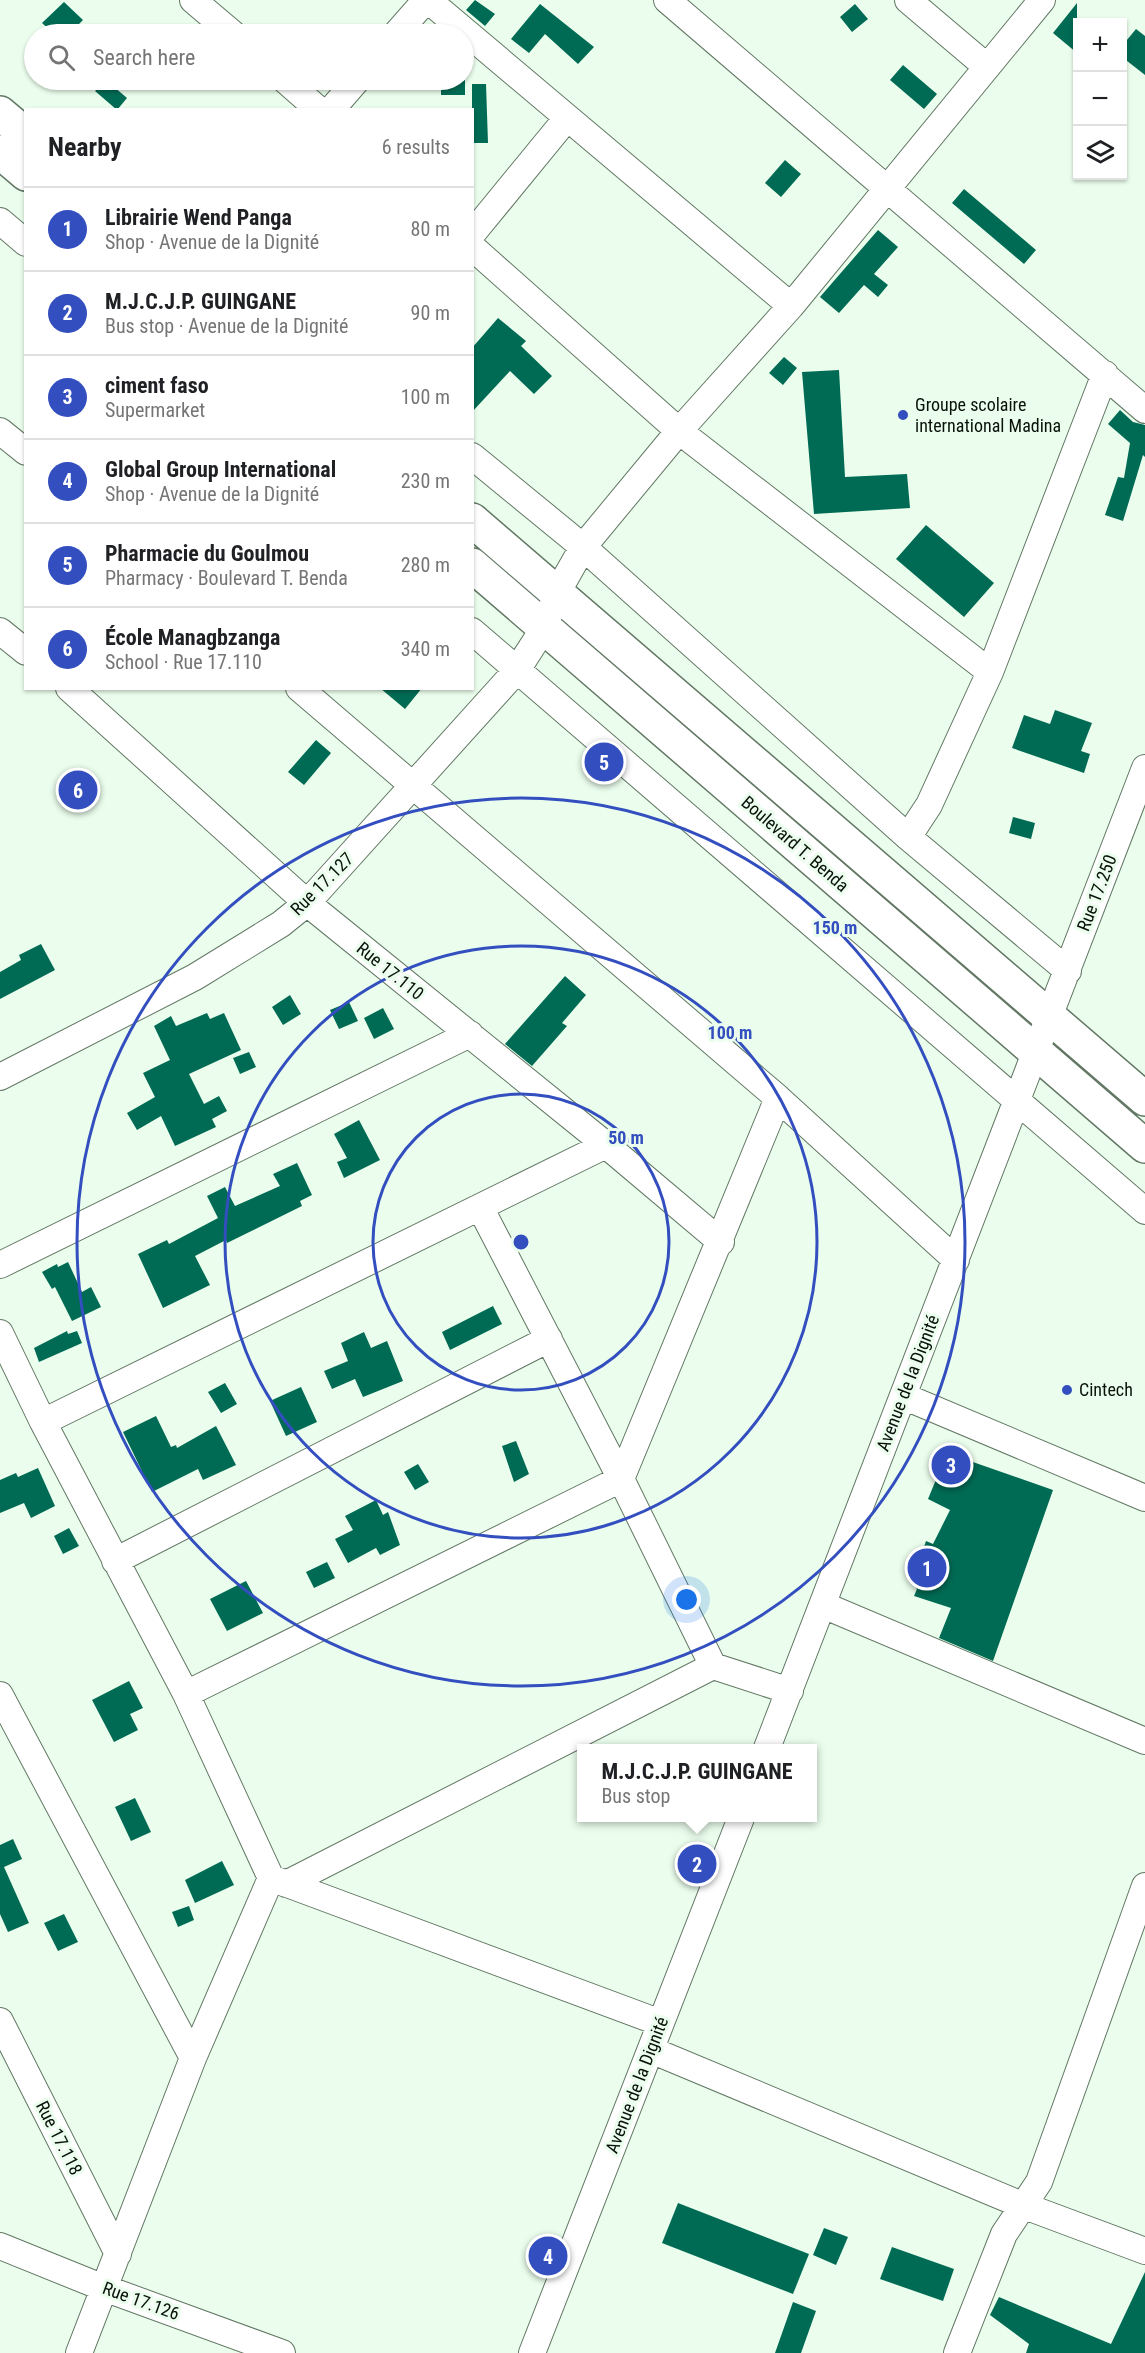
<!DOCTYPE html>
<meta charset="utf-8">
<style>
:root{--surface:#fff;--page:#f2f2f2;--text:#202124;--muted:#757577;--line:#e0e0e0;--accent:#334ebf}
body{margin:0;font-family:"Roboto Condensed",sans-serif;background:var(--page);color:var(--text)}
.controls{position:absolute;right:18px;top:18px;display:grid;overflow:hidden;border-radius:0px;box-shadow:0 2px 4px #0004}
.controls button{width:54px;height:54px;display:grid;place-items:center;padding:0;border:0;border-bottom:2px solid var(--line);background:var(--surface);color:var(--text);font:30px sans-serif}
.you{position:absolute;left:687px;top:1600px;width:21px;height:21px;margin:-15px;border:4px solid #fff;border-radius:50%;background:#1a73e8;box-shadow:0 0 0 9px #1a73e833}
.badge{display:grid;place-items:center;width:39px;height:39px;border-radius:50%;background:var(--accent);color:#fff;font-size:20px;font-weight:700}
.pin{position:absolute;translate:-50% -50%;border:3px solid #fff;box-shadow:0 2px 6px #0006}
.popup{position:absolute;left:577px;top:1744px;width:240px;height:78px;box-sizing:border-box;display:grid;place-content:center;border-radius:0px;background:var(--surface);filter:drop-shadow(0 2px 4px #0005);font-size:20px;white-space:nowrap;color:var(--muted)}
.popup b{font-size:22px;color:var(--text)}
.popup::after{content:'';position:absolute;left:50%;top:100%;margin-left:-12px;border:12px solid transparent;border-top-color:var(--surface)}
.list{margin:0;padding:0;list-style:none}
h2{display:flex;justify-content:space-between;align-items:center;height:78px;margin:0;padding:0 24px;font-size:26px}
h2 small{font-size:20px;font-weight:400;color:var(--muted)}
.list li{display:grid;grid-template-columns:39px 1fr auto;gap:18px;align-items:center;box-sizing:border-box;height:84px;padding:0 24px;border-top:2px solid var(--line)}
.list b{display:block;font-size:22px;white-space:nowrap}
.list p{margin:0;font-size:20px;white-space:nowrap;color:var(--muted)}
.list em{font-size:20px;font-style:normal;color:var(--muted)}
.icon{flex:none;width:33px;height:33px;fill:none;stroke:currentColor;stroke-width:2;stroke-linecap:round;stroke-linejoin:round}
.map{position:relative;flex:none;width:1145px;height:2353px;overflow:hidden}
.search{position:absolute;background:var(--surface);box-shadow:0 2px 4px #0004;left:24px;top:24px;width:450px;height:66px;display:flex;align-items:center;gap:15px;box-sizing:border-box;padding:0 21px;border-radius:33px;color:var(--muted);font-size:22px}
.panel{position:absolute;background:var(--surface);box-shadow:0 2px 4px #0004;left:24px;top:108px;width:450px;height:582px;border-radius:0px}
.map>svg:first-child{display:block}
</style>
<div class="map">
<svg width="1145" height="2353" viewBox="0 0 1145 2353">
<rect width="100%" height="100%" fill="#ebfeed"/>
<path fill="#006b54" d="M475 0 495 14 485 26 466 10Z
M64 2 83 20 69 34H54L42 23Z
M1077 3V53L1053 33Z
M540 4 594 47 578 64 545 34 529 53 511 39Z
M855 4 868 19 852 32 840 17Z
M1136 29 1145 36V75L1122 57V46Z
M903 65 937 94 924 109 890 80Z
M106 80 127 98 117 110 95 91Z
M441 80H465V95H441Z
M472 84H486L488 143H472Z
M785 160 801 174 781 197 765 183Z
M964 189 1036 250 1024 264 952 203Z
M878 230 898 247 874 274 888 285 878 297 864 285 839 313 820 297Z
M498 318 526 341 521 346 552 376 534 394 510 371 472 412V348Z
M784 357 797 368 783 385 769 373Z
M839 370 845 477 907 474 910 508 814 514 802 372Z
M1120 410 1133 422 1145 425V457L1143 455 1123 521 1105 515 1118 477 1124 478 1130 443 1108 424Z
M926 525 994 583 964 617 896 559Z
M380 688H422L405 709Z
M1055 710 1092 723 1081 751 1090 754 1084 773 1012 748 1024 715 1050 724Z
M316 740 331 753 304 785 288 772Z
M1013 817 1035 823 1031 839 1009 833Z
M41 944 55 970 0 999V972L21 960 19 955Z
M565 976 586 995 562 1023 567 1026 532 1066 505 1044Z
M290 995 301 1014 283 1025 272 1007Z
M349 1002 358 1021 339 1029 330 1010Z
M383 1008 394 1029 374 1039 364 1018Z
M207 1013 210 1019 224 1013 241 1050 189 1074 204 1104 219 1096 227 1111 212 1119 216 1127 175 1146 161 1116 137 1130 127 1113 155 1097 143 1073 170 1060 154 1026 171 1016 176 1026Z
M249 1052 256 1067 240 1074 233 1058Z
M359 1120 380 1160 344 1178 337 1162 347 1158 334 1134Z
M297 1163 312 1195 300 1201 302 1206 227 1243 226 1240 195 1256 210 1285 163 1308 138 1254 167 1240 169 1244 218 1218 207 1196 225 1187 235 1206 280 1186 273 1174Z
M68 1262 82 1292 91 1287 101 1307 72 1321 55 1287 52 1289 42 1272 57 1264 58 1267Z
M493 1306 502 1324 450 1350 442 1332Z
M67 1331 68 1334 77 1331 82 1343 39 1362 34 1348Z
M364 1332 371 1348 387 1341 403 1381 363 1397 355 1379 332 1389 324 1371 348 1361 341 1343Z
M225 1383 237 1404 221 1413 208 1392Z
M301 1387 317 1422 286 1436 270 1401Z
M156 1416 171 1447 176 1445 177 1448 216 1426 236 1465 203 1480 198 1469 152 1492 123 1432Z
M516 1441 529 1474 514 1482 502 1446Z
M947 1453 1053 1490 993 1661 939 1638 951 1608 914 1596 917 1589 912 1583 926 1541 933 1544 950 1510 928 1499Z
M418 1464 429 1482 415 1490 404 1472Z
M38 1468 55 1506 31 1518 24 1503 0 1513V1480L16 1473 18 1477Z
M376 1500 383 1515 388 1512 400 1545 380 1555 376 1548 348 1563 335 1539 353 1530 345 1516Z
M69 1528 79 1546 63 1554 54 1536Z
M327 1562 335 1578 314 1588 306 1572Z
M246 1581 263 1613 227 1631 210 1599Z
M129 1681 143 1708 130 1714 138 1730 114 1742 92 1700Z
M135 1798 151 1832 131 1841 115 1807Z
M13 1839 22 1859 4 1867 29 1923 8 1932 0 1914V1845Z
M222 1861 234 1885 195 1903 185 1880Z
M189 1906 194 1920 178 1927 172 1912Z
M64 1914 78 1942 58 1951 44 1923Z
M678 2203 809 2254 793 2294 662 2243Z
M824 2228 848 2237 836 2265 813 2255Z
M892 2247 954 2269 943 2301 880 2279Z
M1145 2272V2353H1026L1029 2344 990 2315 999 2297 1111 2344Z
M793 2302 816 2311 801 2353H775Z"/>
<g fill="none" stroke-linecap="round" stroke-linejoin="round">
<g stroke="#627764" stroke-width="28">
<path id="minor" d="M193 0 233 34
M428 0 791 306
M667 0 1145 410
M908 0 987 67
M396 34 426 0
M285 80 319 110
M331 110 357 80
M0 221 26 243
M472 234 567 118
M472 247 679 431 990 672
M0 431 26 452
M472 456 583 547 908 837 1068 971
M0 631 26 652
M472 631 1145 1211
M69 688 307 903 606 1145 721 1242
M299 688 778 1098 956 1260
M908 837 929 805 990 672 1105 374
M0 1077 195 977 281 924 307 903 517 670 544 628 558 591 583 547 679 431 791 306 1042 0
M480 1207 621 1479 713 1666
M0 1265 470 1034
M0 1333 43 1422 186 1694 271 1878 661 2023
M903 1396 1145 1498
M43 1422 606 1145
M115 1561 549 1339
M823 1605 1145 1741
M186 1694 621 1479 778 1098
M0 1695 193 2058
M767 1748 1145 768
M286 1884 713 1666 790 1691
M0 2021 118 2254
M651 2050 1022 2205 1145 2251
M0 2246 104 2288 282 2353
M79 2353 193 2058 271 1878
M532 2353 741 1818
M957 2353 1004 2234 1039 2182 1145 1886"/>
</g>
<g stroke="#627764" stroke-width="36">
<path id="highway" d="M0 113 26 135
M0 152 26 174
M472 520 1145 1099
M472 565 1145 1146"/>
</g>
<use href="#minor" stroke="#fff" stroke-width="26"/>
<use href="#highway" stroke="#fff" stroke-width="33"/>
</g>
<g fill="none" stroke="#334ebf" stroke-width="3">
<circle cx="521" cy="1242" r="148"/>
<circle cx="521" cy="1242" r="296"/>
<circle cx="521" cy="1242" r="444"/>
</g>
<g fill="#334ebf" stroke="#ebfeed" stroke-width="2">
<circle cx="903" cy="415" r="6"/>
<circle cx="1067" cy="1390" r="6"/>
</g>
<g text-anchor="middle" stroke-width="6" stroke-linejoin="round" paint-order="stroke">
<g font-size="18" fill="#09110a" stroke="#ebfeed" text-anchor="start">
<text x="915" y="411">Groupe scolaire<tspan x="915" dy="21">international Madina</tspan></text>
<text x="1079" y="1396">Cintech</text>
</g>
<g font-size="18" fill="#09110a" stroke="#ebfeed">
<text transform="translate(795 844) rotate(41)" y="6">Boulevard T. Benda</text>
<text transform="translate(322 884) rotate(-45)" y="6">Rue 17.127</text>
<text transform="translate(1097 893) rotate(-69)" y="6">Rue 17.250</text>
<text transform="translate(390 971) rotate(39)" y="6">Rue 17.110</text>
<text transform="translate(908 1383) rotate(-69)" y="6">Avenue de la Dignité</text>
<text transform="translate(637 2085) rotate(-69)" y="6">Avenue de la Dignité</text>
<text transform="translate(59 2138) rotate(63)" y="6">Rue 17.118</text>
<text transform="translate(141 2301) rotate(20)" y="6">Rue 17.126</text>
</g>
</g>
<circle cx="521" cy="1242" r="9" fill="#334ebf" stroke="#ebfeed" stroke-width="3"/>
<g font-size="18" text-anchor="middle" font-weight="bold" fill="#334ebf" stroke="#ebfeed" stroke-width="6" stroke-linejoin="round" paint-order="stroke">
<text x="835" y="934">150 m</text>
<text x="730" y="1039">100 m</text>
<text x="626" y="1144">50 m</text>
</g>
</svg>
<div class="controls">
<button>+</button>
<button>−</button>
<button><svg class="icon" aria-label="layers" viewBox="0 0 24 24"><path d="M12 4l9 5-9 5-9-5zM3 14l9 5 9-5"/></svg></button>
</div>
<div class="you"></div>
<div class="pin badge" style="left:927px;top:1568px">1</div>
<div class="pin badge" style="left:697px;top:1864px">2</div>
<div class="popup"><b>M.J.C.J.P. GUINGANE</b>Bus stop</div>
<div class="pin badge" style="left:951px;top:1465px">3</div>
<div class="pin badge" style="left:548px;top:2256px">4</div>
<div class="pin badge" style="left:604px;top:762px">5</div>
<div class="pin badge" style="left:78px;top:790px">6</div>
<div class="search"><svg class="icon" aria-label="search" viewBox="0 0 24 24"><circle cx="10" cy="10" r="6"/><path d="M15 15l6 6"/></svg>Search here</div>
<section class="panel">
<h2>Nearby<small>6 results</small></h2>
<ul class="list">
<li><span class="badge">1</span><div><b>Librairie Wend Panga</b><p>Shop · Avenue de la Dignité</p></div><em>80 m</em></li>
<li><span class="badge">2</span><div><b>M.J.C.J.P. GUINGANE</b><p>Bus stop · Avenue de la Dignité</p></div><em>90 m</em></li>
<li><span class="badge">3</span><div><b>ciment faso</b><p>Supermarket</p></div><em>100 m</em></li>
<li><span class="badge">4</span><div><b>Global Group International</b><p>Shop · Avenue de la Dignité</p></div><em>230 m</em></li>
<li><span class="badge">5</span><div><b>Pharmacie du Goulmou</b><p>Pharmacy · Boulevard T. Benda</p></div><em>280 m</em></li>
<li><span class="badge">6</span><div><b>École Managbzanga</b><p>School · Rue 17.110</p></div><em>340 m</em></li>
</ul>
</section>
</div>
